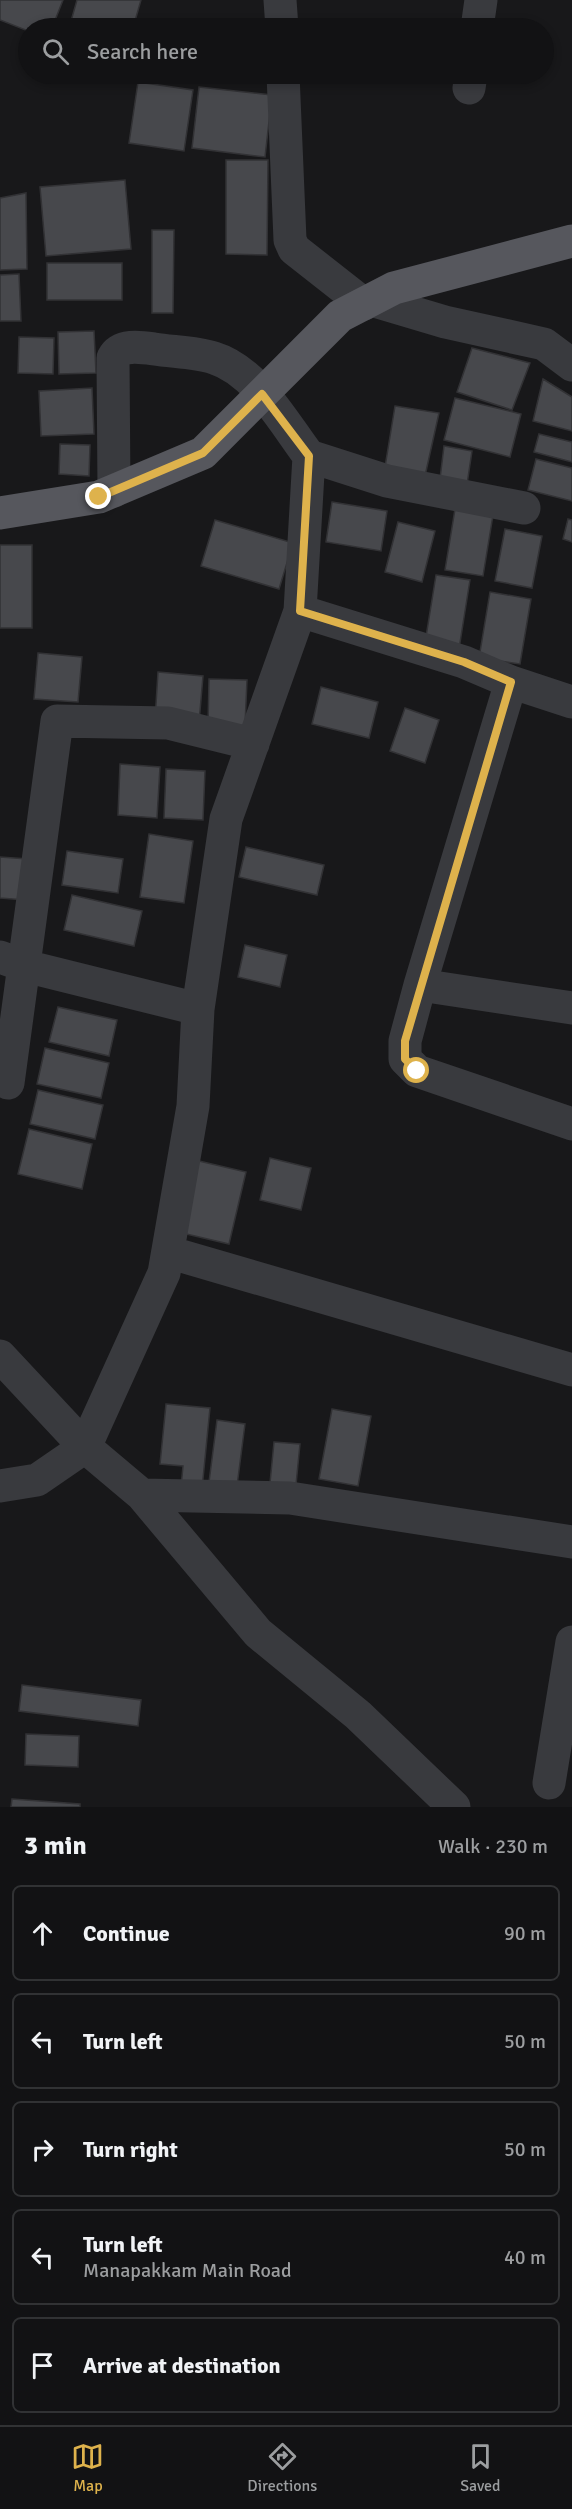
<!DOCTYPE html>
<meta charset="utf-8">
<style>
:root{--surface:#121214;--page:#1b1b1d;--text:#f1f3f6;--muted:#9c9ea0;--line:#313234;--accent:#deb24c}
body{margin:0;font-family:Signika,sans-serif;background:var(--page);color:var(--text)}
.stop{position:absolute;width:18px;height:18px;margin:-14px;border:4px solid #deb24c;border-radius:50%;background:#fff}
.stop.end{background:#deb24c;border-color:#fff;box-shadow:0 2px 6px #0008}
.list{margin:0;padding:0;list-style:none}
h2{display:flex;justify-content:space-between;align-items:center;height:78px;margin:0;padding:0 24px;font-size:26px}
h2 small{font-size:20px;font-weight:400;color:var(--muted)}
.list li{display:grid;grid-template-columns:39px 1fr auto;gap:18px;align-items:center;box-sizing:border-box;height:96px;margin:0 12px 12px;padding:0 12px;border:2px solid var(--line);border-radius:9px}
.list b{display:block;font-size:22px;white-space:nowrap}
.list p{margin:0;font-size:20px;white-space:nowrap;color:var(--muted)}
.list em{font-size:20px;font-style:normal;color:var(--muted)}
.icon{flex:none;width:33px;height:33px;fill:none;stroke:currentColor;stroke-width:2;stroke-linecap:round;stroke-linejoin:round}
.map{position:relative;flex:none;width:572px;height:1807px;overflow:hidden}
.search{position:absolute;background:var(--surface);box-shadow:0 3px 9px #0003;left:18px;right:18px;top:18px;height:66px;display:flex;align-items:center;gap:15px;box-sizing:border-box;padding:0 21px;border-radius:33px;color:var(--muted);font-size:22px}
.sheet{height:618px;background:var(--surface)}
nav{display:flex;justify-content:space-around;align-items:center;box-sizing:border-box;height:84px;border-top:2px solid var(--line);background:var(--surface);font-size:16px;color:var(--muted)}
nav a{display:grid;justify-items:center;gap:3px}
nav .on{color:var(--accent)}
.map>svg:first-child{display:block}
</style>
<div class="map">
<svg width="572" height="1807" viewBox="0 0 572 1807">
<rect width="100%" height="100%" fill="#18181a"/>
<path fill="#47484c" stroke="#323235" stroke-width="1.5" d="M0 0H63L52 28H28V31L0 20Z
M77 0H141L133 28H69Z
M138 82 193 90 184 151 129 143Z
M199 87 272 95 265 157 192 148Z
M226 160H268L267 255 226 254Z
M125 180 131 249 46 256 40 187Z
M26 193 27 269 0 270V198Z
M152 230H174L173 313H152Z
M47 263H122V300H47Z
M19 274 21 321H0V275Z
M94 331 96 373 59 374 58 332Z
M19 337 54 338 53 374 18 373Z
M472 348 530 363 512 410 457 392Z
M543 379 572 397V431L533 421Z
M92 388 94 434 41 436 39 391Z
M455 398 521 414 510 457 444 440Z
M395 406 439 413 425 476 385 467Z
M539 434 572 442V462L534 452Z
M60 444 90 445 89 476 59 474Z
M444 446 472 451 466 491 439 487Z
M536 459 572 468V501L528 490Z
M332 502 387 511 381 551 326 542Z
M456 503 494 509 483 576 445 570Z
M568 519 572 520V542L563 539Z
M215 520 293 543 279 589 201 566Z
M398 522 435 531 422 582 385 572Z
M505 529 542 536 532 588 495 581Z
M0 545H32V628H0Z
M436 575 470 580 459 649 425 643Z
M490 592 531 599 520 664 479 658Z
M38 653 82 657 78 702 34 699Z
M158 672 203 676 199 723 155 720Z
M209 679 247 680 245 726 208 725Z
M321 687 378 702 369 738 312 724Z
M405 708 439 720 425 763 390 751Z
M120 764 160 767 157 818 118 815Z
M166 769 205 771 203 820 164 818Z
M149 834 193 841 184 903 140 897Z
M246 847 324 865 317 895 239 877Z
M67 851 123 859 118 893 62 885Z
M0 857 28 859 25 900 0 898Z
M72 895 142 911 134 946 64 930Z
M245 945 287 955 280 987 238 977Z
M58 1007 117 1020 109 1056 49 1042Z
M45 1048 109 1063 101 1098 37 1084Z
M38 1090 103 1105 95 1139 30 1124Z
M29 1129 92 1144 82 1189 18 1174Z
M270 1158 311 1168 301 1210 260 1200Z
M199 1161 246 1172 229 1244 182 1233Z
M166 1404 210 1408 202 1489 181 1487 183 1466 160 1464Z
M332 1409 371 1416 358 1486 319 1479Z
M217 1420 245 1424 237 1486 209 1482Z
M274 1442 300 1444 295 1495 269 1493Z
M22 1685 141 1700 138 1726 19 1711Z
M26 1734 79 1736 78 1767 25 1765Z
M12 1799 80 1804V1807H11Z"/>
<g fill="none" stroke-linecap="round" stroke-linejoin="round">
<path stroke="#393a3e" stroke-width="33" d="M280 0 282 28
M477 28 481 0
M283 74 290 240 294 249 364 304
M469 88 471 74
M371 300 445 322 544 344 572 365
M309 456 387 481 524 508
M300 611 464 662 511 682 572 702
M511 682 420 985 405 1041V1059L417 1071 572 1124
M0 957 25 966 198 1009
M420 985 572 1008
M8 1083 57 721 168 723 253 744
M168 1252 572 1370
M0 1356 85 1447 142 1495 258 1633 358 1715 454 1807
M0 1486 37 1480 85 1447 164 1273 193 1106 198 1009 226 819 300 611 309 456C284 423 256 371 214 358 196 352 173 352 154 349 140 347 120 344 113 358L114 491
M142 1495 290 1498 572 1542
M549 1783 572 1642"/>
<path stroke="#56575d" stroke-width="33" d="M0 513 99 497 203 453 340 316 394 288 572 241"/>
</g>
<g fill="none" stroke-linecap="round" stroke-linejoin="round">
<path stroke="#deb24c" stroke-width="8" d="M99 497 203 453 262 394 309 456 300 611 464 662 511 682 405 1041V1059L417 1071"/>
</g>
</svg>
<div class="stop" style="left:417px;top:1071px"></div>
<div class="stop end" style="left:99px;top:497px"></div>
<div class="search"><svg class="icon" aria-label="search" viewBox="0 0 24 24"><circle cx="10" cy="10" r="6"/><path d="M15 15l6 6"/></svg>Search here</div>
</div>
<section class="sheet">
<h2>3 min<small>Walk · 230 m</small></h2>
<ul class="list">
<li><svg class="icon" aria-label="ahead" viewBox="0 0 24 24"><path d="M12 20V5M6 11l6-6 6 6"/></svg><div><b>Continue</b></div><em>90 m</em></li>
<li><svg class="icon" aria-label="left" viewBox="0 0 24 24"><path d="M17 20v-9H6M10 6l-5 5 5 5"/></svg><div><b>Turn left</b></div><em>50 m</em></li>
<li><svg class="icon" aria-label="right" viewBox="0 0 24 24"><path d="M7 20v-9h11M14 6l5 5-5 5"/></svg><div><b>Turn right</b></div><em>50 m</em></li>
<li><svg class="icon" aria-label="left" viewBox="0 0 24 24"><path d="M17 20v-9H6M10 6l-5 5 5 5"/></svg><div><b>Turn left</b><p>Manapakkam Main Road</p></div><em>40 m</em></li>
<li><svg class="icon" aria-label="arrive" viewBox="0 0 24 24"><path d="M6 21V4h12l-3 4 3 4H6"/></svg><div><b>Arrive at destination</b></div></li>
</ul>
</section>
<nav>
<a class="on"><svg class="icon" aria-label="map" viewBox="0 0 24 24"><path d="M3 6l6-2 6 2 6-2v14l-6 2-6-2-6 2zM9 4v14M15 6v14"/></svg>Map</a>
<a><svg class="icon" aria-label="directions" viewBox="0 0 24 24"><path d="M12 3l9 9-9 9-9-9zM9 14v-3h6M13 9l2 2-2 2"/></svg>Directions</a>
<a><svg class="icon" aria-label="saved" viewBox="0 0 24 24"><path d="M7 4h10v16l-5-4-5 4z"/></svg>Saved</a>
</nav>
